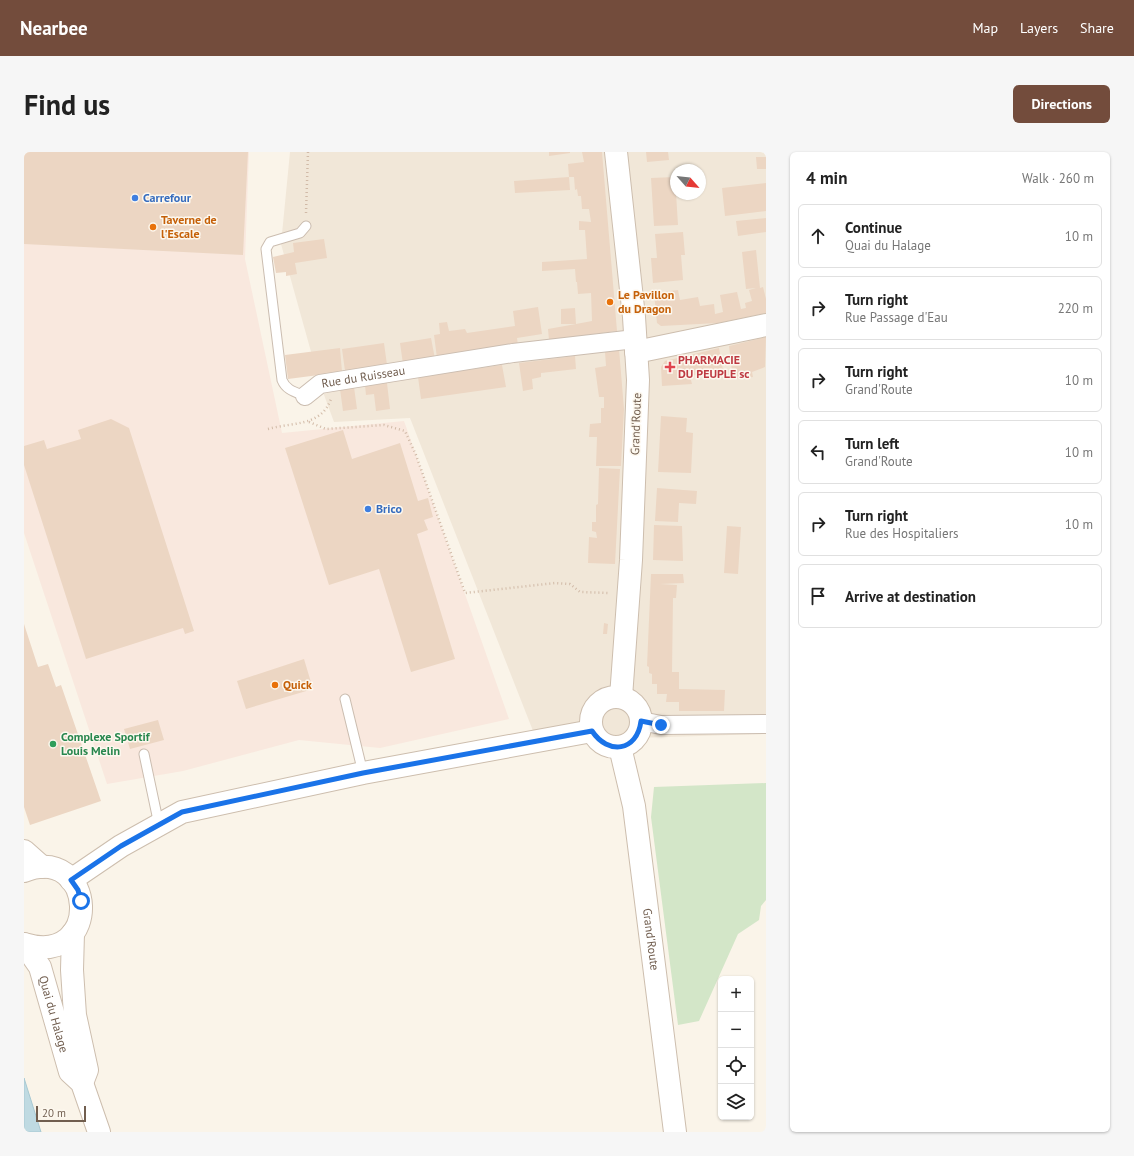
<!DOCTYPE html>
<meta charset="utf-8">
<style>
:root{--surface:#fff;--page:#f6f6f6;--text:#222;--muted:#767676;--line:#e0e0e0;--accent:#734c3c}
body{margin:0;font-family:"PT Sans",sans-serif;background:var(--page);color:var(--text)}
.controls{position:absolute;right:12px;bottom:12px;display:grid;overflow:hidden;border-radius:6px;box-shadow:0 1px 3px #0004}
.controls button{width:36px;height:36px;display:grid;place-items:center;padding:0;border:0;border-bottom:1px solid var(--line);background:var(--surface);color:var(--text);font:20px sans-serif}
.compass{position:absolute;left:646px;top:12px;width:36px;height:36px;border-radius:50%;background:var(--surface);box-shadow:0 1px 3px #0004;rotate:117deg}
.scale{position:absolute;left:12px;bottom:10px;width:50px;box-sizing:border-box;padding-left:4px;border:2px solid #715e4f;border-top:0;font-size:11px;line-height:14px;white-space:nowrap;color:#715e4f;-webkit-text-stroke:3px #fdf8ef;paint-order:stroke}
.stop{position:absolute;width:12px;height:12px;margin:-9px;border:3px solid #1a73e8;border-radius:50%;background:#fff}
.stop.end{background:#1a73e8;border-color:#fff;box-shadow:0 1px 4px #0008}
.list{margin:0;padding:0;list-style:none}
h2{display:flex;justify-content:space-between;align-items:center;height:52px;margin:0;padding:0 16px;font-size:17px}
h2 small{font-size:13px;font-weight:400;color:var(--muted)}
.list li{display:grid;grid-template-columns:26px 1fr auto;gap:12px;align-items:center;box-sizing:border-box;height:64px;margin:0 8px 8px;padding:0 8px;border:1px solid var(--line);border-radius:6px}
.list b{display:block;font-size:15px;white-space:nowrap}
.list p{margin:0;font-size:13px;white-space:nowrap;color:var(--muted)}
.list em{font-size:13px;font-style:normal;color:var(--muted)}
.icon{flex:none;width:22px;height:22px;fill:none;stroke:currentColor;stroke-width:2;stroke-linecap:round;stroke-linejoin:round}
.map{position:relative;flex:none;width:742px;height:980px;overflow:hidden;border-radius:6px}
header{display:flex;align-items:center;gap:24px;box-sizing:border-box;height:56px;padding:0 20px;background:var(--accent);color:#fff}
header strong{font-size:19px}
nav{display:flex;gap:22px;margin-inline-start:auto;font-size:14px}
.intro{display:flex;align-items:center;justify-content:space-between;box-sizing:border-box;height:96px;padding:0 24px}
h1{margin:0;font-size:28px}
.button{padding:10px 18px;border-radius:6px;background:var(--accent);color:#fff;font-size:14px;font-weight:700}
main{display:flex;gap:24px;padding:0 24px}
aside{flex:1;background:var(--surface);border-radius:6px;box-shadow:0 1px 3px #0004}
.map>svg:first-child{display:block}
</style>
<header>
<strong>Nearbee</strong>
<nav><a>Map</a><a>Layers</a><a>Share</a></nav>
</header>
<div class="intro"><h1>Find us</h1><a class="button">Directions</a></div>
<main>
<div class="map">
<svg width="742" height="980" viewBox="0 0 742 980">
<rect width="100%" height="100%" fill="#faf4e9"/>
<path fill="#f1e7d8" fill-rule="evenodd" d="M266 0H742V582L513 589 386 266 310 270 296 232 257 92ZM652 18H676V42H652Z"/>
<path fill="#f9e8de" d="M0 0H225L221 107 258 281 380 269 485 567 356 596 275 588 159 619 83 632 0 381Z"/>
<path fill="#d3e6c8" d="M742 631V748L737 754 735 768 714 782 675 869 654 873 627 665 630 635Z"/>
<path fill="#bfdae2" stroke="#a7c8d2" d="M0 926 17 980H0Z"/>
<path fill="#ecd6c3" d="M0 0H224L219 103 0 92Z
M525 0H546V1L525 4Z
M558 0H578L593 179 525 188 524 177 552 172H537V157L551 156 552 172 568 169 567 141 554 142 553 130H559H552L551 117 518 119V110L563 107 561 78H555V69L567 70 565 57H558L557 44H554L553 37 551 38 550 25H545L546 38 491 41 490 29 545 25 544 12 560 10Z
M622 0H644L645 8 623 10Z
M732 5H742V17H733Z
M651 25 654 73 630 74 627 26Z
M742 31V59L701 64 698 36Z
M742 66V80L714 84 712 69Z
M659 80 661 103H657L659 128 629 131 627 106H633L631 82Z
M300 87 303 106 271 111 273 122 262 124V120L252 121 249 105 270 100 269 91Z
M732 98 736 136 739 135 742 147V161L694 171 637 174 633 171 630 141 654 138 656 148 674 145 676 154 690 152 691 162 699 160 696 143 713 140 717 157 722 156 721 151 728 149 725 138 732 136 722 137 718 100Z
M514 155 518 182 493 186 494 194 413 206 410 183 416 182 415 171 423 170 425 179 441 177 443 181 491 174 489 159Z
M742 185 741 215 728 220 729 225 709 227 705 194Z
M407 186 411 207 379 212 376 191Z
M360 191 363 213 321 219 318 197Z
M316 196 318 220 264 227 261 203Z
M695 196 699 218 666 224 668 232 638 234 637 215 641 209Z
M595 197 600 257 597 314H572L573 285H565L566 272 577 271V256H580V245H575L571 216 582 214 581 200Z
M551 204 552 217 517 221V225L508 227 509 237 499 239 495 211Z
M478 213 482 235 397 247 394 225Z
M363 231 366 257 352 259 350 242 342 243 341 233Z
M330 235 333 257 319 259 316 237Z
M637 264 663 266 662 280 669 281 667 321 634 320Z
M87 267 105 276 170 479 161 482 159 476 62 507 0 313V294L20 288 23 297 57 287 54 278Z
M319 278 328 307 376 291 394 349 404 346 409 365 400 368 404 378 393 382 431 507 387 520 355 417 305 433 261 296Z
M575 316 596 317 591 412 564 411 565 385 573 386 572 380 568 379V370H572V353L574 352Z
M633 336 673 339 672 352 655 351 654 370 631 369Z
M630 373 658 374 659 409 629 408Z
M703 374 717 375 714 422 700 421Z
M627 422H659L660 431 636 432 653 433 652 446H649L648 520H655V537L701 538 700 559H655V550H642L643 542H633V532H628V522L625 521V515L623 514Z
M580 471 584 472 583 482H579Z
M0 472 14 515 24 512 32 535 37 533 77 649 6 673 0 655Z
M280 507 289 537 222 557 213 529Z
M134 568 140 588 106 597 100 577Z"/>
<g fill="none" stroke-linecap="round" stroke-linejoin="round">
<g stroke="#cbbdb0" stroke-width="11">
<path id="lane" d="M281 244C271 240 262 238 258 228L242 97 246 90 276 81 282 74
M321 547 339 621
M120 602 135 673"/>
</g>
<g stroke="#cbbdb0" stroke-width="20">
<g id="street">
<path id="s1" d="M281 244 296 232 489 201 611 187"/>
<path d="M617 569 637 573 742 572"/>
</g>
</g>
<g stroke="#cdbeae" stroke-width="24">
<g id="secondary">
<path d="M592 0 610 165 614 228 607 408 597 545"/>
<path d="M612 200 742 173"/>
<circle cx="592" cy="570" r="25"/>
<path id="s2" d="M596 595 610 654 651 980"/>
<path d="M0 699 18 715"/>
<path d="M0 719C72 691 80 816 0 792"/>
<path d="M47 728 97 694 158 660 339 621 568 579"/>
<path d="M49 781 48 818 51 863 63 918 58 931"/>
<path id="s3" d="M0 792 16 815 46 920 58 931 75 980"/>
</g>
</g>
<path stroke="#d1baa7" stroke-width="2.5" stroke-dasharray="1 3" stroke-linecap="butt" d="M282 61 284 0
M285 270 302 277 360 273 381 279 392 303 441 441 531 431 546 432 556 440 586 441
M244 277C268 270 297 275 307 247"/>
<use href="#lane" stroke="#fff" stroke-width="9"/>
<use href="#street" stroke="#fff" stroke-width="18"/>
<use href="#secondary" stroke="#fff" stroke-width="22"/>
</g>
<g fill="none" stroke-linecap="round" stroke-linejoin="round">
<path stroke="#1a73e8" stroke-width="5" d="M57 749 54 738 47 728 97 694 158 660 339 621 568 579C584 603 613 600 617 569L637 573"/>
</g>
<g fill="#3f7fe0" stroke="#fdf8ef" stroke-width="1.5">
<circle cx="111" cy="46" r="4"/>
<circle cx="344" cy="357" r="4"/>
</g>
<g fill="#e8710a" stroke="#fdf8ef" stroke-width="1.5">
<circle cx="129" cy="75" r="4"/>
<circle cx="586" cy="150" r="4"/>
<circle cx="251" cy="533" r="4"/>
</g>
<path fill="#e0444e" stroke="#fdf8ef" stroke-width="1.5" d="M644 209h4v4h4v4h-4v4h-4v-4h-4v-4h4z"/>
<circle fill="#2e9e5b" stroke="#fdf8ef" stroke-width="1.5" cx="29" cy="592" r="4"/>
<g text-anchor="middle" stroke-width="3" stroke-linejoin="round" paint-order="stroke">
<g font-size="12" font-weight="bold" fill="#366cbe" stroke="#fdf8ef" text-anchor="start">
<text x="119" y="50">Carrefour</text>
<text x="352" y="361">Brico</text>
</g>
<g font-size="12" font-weight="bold" fill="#c56008" stroke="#fdf8ef" text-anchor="start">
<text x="137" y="72">Taverne de<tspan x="137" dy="14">l'Escale</tspan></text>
<text x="594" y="147">Le Pavillon<tspan x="594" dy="14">du Dragon</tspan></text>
<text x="259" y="537">Quick</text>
</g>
<g font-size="12" font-weight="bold" fill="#be3a42" stroke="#fdf8ef" text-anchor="start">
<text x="654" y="212">PHARMACIE<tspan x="654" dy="14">DU PEUPLE sc</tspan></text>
</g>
<g font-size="12" fill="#715e4f" stroke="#fdf8ef">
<text dy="4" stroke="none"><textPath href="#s1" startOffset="63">Rue du Ruisseau</textPath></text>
<text transform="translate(612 272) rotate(-88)" y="4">Grand'Route</text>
<text dy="4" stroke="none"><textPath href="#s2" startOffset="195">Grand'Route</textPath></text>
<text dy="4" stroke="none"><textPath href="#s3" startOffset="77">Quai du Halage</textPath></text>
</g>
<g font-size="12" font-weight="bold" fill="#27864d" stroke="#fdf8ef" text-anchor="start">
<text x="37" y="589">Complexe Sportif<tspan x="37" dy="14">Louis Melin</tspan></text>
</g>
</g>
</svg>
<div class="controls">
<button>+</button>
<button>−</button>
<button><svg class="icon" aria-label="locate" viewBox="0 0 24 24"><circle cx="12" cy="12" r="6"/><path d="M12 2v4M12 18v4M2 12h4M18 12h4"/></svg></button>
<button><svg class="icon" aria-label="layers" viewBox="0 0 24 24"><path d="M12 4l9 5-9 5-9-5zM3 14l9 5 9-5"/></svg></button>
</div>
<svg class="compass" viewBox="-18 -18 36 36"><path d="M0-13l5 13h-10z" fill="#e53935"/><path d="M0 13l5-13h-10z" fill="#767676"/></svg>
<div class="scale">20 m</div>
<div class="stop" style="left:57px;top:749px"></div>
<div class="stop end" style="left:637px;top:573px"></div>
</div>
<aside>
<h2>4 min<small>Walk · 260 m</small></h2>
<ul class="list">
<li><svg class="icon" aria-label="ahead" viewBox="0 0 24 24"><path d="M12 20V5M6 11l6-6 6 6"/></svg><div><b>Continue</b><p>Quai du Halage</p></div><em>10 m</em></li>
<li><svg class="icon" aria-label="right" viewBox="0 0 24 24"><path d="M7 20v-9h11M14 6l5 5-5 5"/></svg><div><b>Turn right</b><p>Rue Passage d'Eau</p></div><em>220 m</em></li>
<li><svg class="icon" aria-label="right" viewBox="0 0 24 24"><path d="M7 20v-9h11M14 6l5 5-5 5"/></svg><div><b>Turn right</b><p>Grand'Route</p></div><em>10 m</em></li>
<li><svg class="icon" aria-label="left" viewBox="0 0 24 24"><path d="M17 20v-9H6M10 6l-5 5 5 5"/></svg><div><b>Turn left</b><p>Grand'Route</p></div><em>10 m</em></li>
<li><svg class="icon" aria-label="right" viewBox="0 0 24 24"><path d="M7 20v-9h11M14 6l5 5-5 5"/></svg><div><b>Turn right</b><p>Rue des Hospitaliers</p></div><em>10 m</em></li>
<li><svg class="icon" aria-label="arrive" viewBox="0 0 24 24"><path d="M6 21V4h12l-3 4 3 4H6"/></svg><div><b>Arrive at destination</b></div></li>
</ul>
</aside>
</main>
